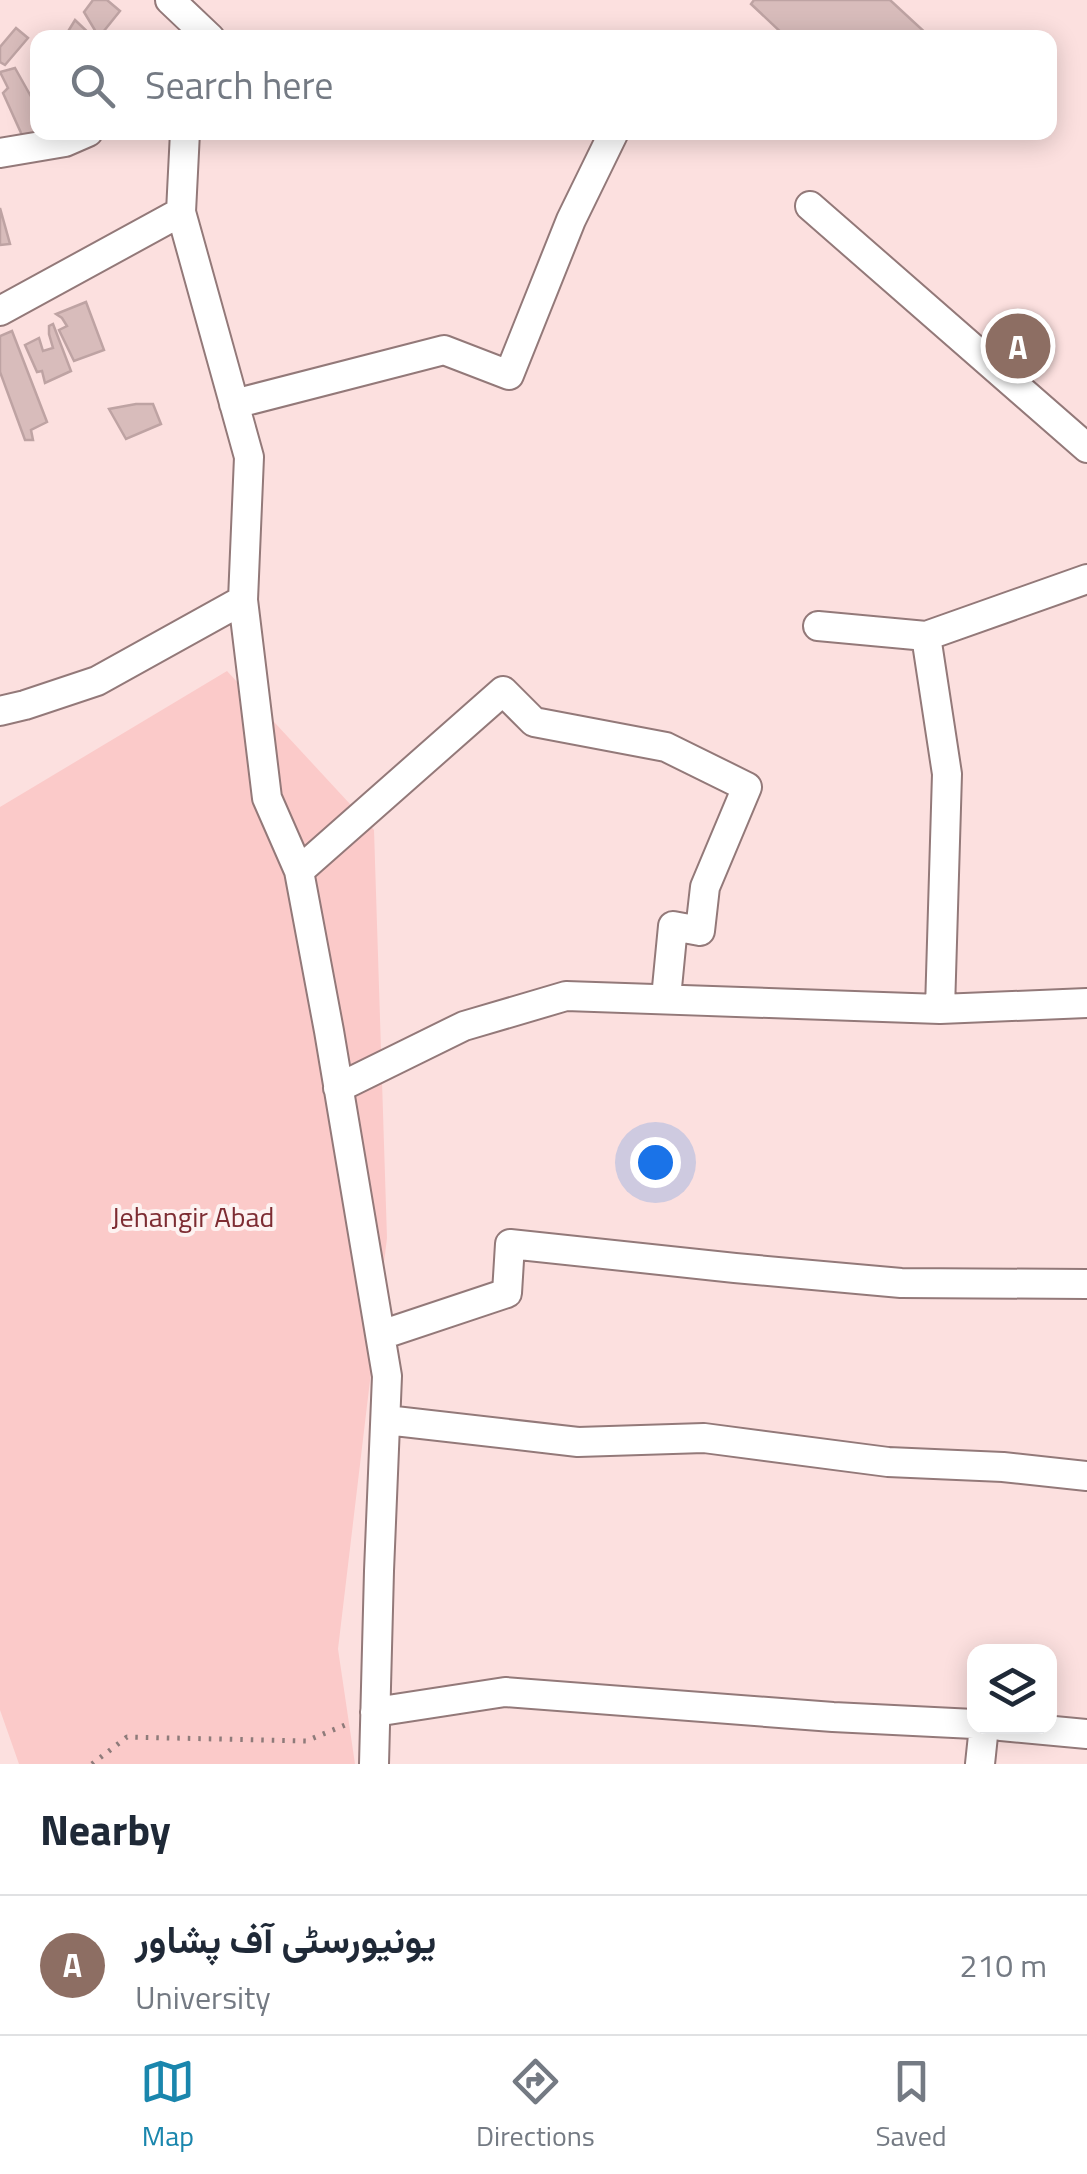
<!DOCTYPE html>
<meta charset="utf-8">
<style>
:root{--surface:#fff;--page:#f6f6f7;--text:#1f2937;--muted:#747a83;--line:#e0e1e3;--accent:#1a86ad}
body{margin:0;font-family:"Titillium Web",Vazirmatn,sans-serif;background:var(--page);color:var(--text)}
.controls{position:absolute;right:30px;bottom:30px;display:grid;overflow:hidden;border-radius:20px;box-shadow:0 5px 25px #0003}
.controls button{width:90px;height:90px;display:grid;place-items:center;padding:0;border:0;border-bottom:2px solid var(--line);background:var(--surface);color:var(--text);font:50px sans-serif}
.you{position:absolute;left:655px;top:1162px;width:35px;height:35px;margin:-25px;border:8px solid #fff;border-radius:50%;background:#1a73e8;box-shadow:0 0 0 15px #1a73e833}
.badge{display:grid;place-items:center;width:65px;height:65px;border-radius:50%;background:var(--accent);color:#fff;font-size:32px;font-weight:700}
.pin{position:absolute;translate:-50% -50%;border:5px solid #fff;box-shadow:0 2px 10px #0006}
.list{margin:0;padding:0;list-style:none}
h2{display:flex;justify-content:space-between;align-items:center;height:130px;margin:0;padding:0 40px;font-size:42px}
h2 small{font-size:32px;font-weight:400;color:var(--muted)}
.list li{display:grid;grid-template-columns:65px 1fr auto;gap:30px;align-items:center;box-sizing:border-box;height:140px;padding:0 40px;border-top:2px solid var(--line)}
.list b{display:block;font-size:38px;white-space:nowrap}
.list p{margin:0;font-size:32px;white-space:nowrap;color:var(--muted)}
.list em{font-size:32px;font-style:normal;color:var(--muted)}
.icon{flex:none;width:55px;height:55px;fill:none;stroke:currentColor;stroke-width:2;stroke-linecap:round;stroke-linejoin:round}
.map{position:relative;flex:none;width:1087px;height:1764px;overflow:hidden}
.search{position:absolute;background:var(--surface);box-shadow:0 5px 25px #0003;left:30px;right:30px;top:30px;height:110px;display:flex;align-items:center;gap:25px;box-sizing:border-box;padding:0 35px;border-radius:20px;color:var(--muted);font-size:38px}
.sheet{height:270px;background:var(--surface)}
nav{display:flex;justify-content:space-around;align-items:center;box-sizing:border-box;height:140px;border-top:2px solid var(--line);background:var(--surface);font-size:28px;color:var(--muted)}
nav a{display:grid;justify-items:center;gap:5px}
nav .on{color:var(--accent)}
.map>svg:first-child{display:block}
</style>
<div class="map">
<svg width="1087" height="1764" viewBox="0 0 1087 1764">
<rect width="100%" height="100%" fill="#fce0df"/>
<path fill="#fbcac9" d="M227 671 374 830 387 1238 338 1649 355 1764H19L0 1710V807Z"/>
<path fill="#d8bcbb" stroke="#bea3a3" stroke-width="2.5" d="M93 0H107L120 11 99 37 84 12Z
M754 0H890L929 36 787 38 751 4Z
M75 20 94 38H64Z
M16 28 28 38 5 65 0 62V47Z
M15 68 38 109V132H50L26 144 3 93 8 88 0 72Z
M0 208 10 244 0 245Z
M86 302 104 350 74 361 59 330 67 326 62 318 56 314Z
M53 324 71 371 45 383 42 371 37 372 25 345 39 338 43 351 53 348 49 334V326Z
M12 331 47 422 31 430 33 440H25L0 372V336Z
M136 404H153L161 424 126 439 109 409Z"/>
<g fill="none" stroke-linecap="round" stroke-linejoin="round">
<g stroke="#937979" stroke-width="32">
<path id="minor" d="M170 0 210 38
M185 132 181 212 249 457 243 600 267 798 299 871 329 1031 387 1376 379 1571 374 1764
M0 153 65 142 88 132
M810 206 1087 448
M0 311 181 212
M234 404 444 350 509 375 571 220 614 132
M818 626 926 636 1087 579
M926 636 947 774 940 1009
M0 711 25 705 97 681 243 600
M299 871 503 691 534 722 666 747 747 787 705 887 700 931 673 926 666 998
M338 1088 464 1026 566 996 940 1009 1087 1003
M381 1335 507 1293 510 1244 735 1268 901 1283 1087 1284
M386 1420 578 1442 704 1438 888 1462 1003 1467 1087 1476
M375 1712 505 1692 833 1717 974 1724
M1001 1726 1087 1734
M980 1764 984 1726"/>
</g>
<path stroke="#8e7b7a" stroke-width="5" stroke-dasharray="2.5 8" stroke-linecap="butt" d="M92 1764 127 1737 306 1741 350 1723"/>
<use href="#minor" stroke="#fff" stroke-width="28"/>
</g>
<g text-anchor="middle" stroke-width="8" stroke-linejoin="round" paint-order="stroke">
<g font-size="28" fill="#7d2c32" stroke="#fdf2f1">
<text x="193" y="1227">Jehangir Abad</text>
</g>
</g>
</svg>
<div class="controls">
<button><svg class="icon" aria-label="layers" viewBox="0 0 24 24"><path d="M12 4l9 5-9 5-9-5zM3 14l9 5 9-5"/></svg></button>
</div>
<div class="you"></div>
<div class="pin badge" style="left:1018px;top:346px;background:#8d6e63">A</div>
<div class="search"><svg class="icon" aria-label="search" viewBox="0 0 24 24"><circle cx="10" cy="10" r="6"/><path d="M15 15l6 6"/></svg>Search here</div>
</div>
<section class="sheet">
<h2>Nearby<small></small></h2>
<ul class="list">
<li><span class="badge" style="background:#8d6e63">A</span><div><b>یونیورسٹی آف پشاور</b><p>University</p></div><em>210 m</em></li>
</ul>
</section>
<nav>
<a class="on"><svg class="icon" aria-label="map" viewBox="0 0 24 24"><path d="M3 6l6-2 6 2 6-2v14l-6 2-6-2-6 2zM9 4v14M15 6v14"/></svg>Map</a>
<a><svg class="icon" aria-label="directions" viewBox="0 0 24 24"><path d="M12 3l9 9-9 9-9-9zM9 14v-3h6M13 9l2 2-2 2"/></svg>Directions</a>
<a><svg class="icon" aria-label="saved" viewBox="0 0 24 24"><path d="M7 4h10v16l-5-4-5 4z"/></svg>Saved</a>
</nav>
